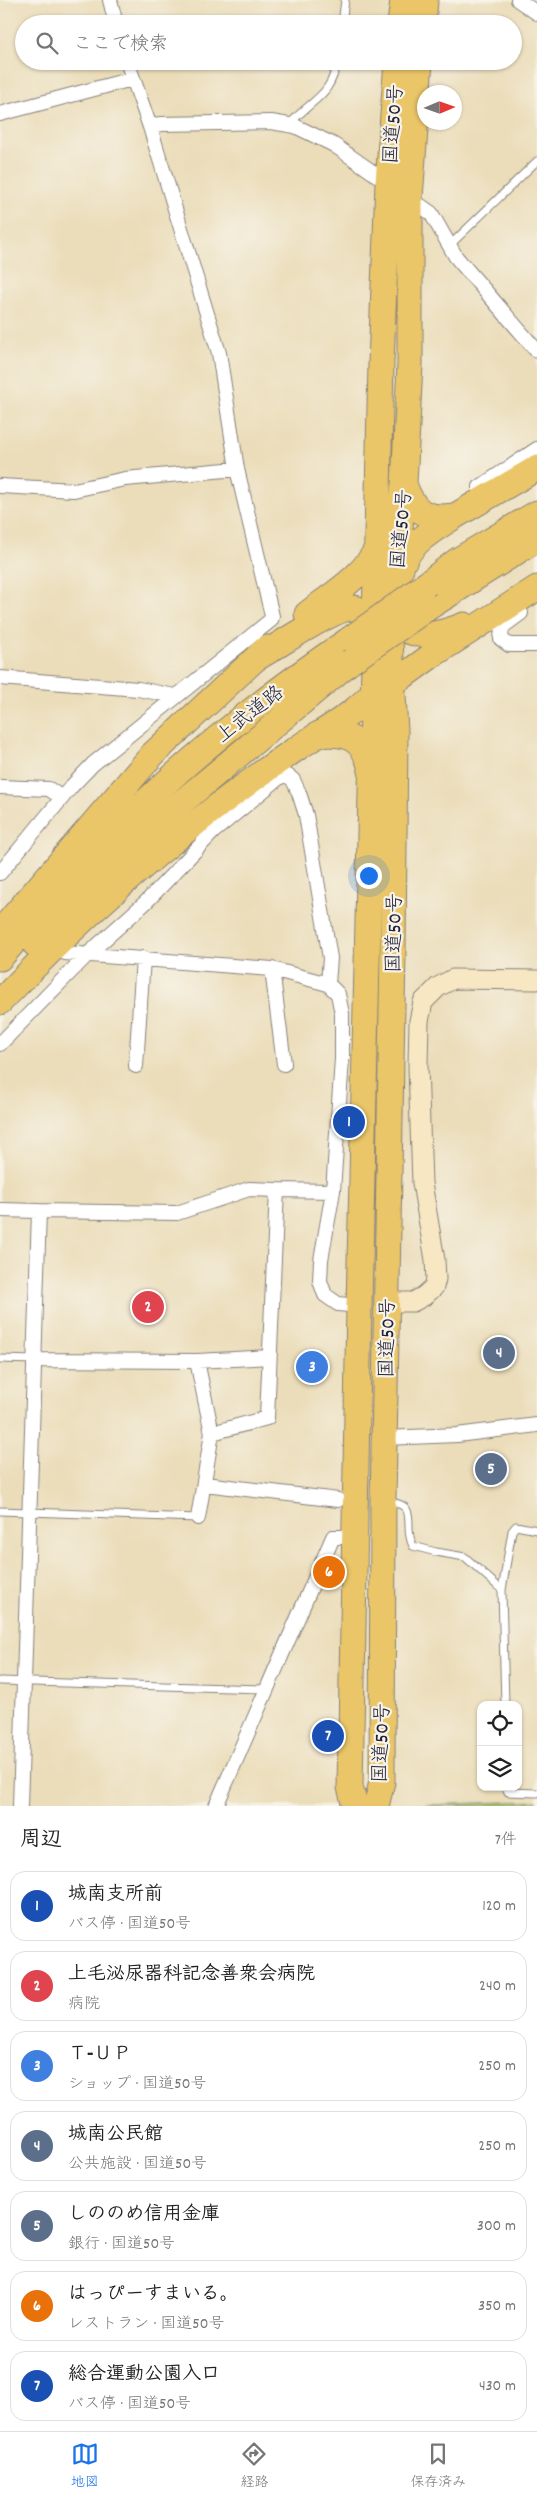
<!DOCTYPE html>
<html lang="ja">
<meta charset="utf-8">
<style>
:root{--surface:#fff;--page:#f2f2f2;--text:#222;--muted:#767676;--line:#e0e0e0;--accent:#1a73e8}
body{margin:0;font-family:Dekko,"Klee One",sans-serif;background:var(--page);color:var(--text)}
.controls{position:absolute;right:15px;bottom:15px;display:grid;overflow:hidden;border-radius:10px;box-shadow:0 1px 4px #0004}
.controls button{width:45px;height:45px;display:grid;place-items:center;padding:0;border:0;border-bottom:1px solid var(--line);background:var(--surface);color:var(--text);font:25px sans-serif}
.compass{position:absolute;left:417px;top:85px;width:45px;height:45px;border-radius:50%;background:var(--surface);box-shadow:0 1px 4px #0004;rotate:88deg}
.you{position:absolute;left:368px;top:875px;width:18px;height:18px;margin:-12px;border:4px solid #fff;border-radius:50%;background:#1a73e8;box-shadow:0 0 0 8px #1a73e833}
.badge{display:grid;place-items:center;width:32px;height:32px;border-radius:50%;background:var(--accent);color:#fff;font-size:16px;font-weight:700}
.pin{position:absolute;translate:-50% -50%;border:2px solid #fff;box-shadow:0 1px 5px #0006}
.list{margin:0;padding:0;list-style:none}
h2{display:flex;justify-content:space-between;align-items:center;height:65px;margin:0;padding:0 20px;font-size:21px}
h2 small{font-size:16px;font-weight:400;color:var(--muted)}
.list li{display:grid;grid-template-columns:32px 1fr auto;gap:15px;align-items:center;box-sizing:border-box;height:70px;margin:0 10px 10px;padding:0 10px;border:1px solid var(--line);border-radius:15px}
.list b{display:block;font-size:19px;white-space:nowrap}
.list p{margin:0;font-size:16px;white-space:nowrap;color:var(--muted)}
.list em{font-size:16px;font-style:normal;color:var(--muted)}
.icon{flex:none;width:28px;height:28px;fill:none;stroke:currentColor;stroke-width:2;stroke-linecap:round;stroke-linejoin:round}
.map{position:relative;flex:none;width:537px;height:1806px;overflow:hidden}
.search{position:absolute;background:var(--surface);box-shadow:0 1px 4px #0004;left:15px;right:15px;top:15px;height:55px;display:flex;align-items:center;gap:12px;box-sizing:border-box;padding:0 18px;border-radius:28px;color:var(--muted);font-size:19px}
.sheet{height:625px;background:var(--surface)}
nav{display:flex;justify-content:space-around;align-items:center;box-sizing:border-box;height:70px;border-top:1px solid var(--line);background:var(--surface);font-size:14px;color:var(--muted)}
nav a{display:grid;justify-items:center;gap:2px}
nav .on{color:var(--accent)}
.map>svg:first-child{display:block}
</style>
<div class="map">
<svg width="537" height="1806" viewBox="0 0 537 1806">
<rect width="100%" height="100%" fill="#f7f3e8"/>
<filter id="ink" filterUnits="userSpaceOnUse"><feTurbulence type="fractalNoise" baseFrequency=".02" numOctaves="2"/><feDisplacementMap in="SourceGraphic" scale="10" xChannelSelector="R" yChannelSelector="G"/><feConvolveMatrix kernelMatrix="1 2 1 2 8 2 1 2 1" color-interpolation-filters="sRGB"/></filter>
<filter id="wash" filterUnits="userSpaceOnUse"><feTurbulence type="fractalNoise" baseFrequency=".0096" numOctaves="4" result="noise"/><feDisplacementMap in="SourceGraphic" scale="20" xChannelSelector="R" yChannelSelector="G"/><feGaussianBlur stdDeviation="1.12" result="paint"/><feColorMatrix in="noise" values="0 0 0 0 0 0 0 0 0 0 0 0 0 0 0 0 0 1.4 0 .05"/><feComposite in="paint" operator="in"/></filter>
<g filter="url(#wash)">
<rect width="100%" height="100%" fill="#ebddb9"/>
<path fill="#a8c66d" stroke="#657454" d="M537 1801V1806H397Z"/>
</g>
<g filter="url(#ink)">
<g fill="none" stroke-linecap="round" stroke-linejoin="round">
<g stroke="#86807a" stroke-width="9">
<path id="lane" d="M342 24 345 0
M289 125C311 99 331 98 337 61
M449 246 537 161
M0 1359 35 1360
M388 1502C421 1504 402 1526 413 1546L436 1552 465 1557 502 1590
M0 1511 198 1518
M0 1681 266 1689
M505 1705 502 1590 512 1531 516 1526 537 1530
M506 1787 508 1792 537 1793"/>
</g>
<g stroke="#86807a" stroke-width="16">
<path id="street" d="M110 0 116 24
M518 0 537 13
M0 114 132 79
M150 127 160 124 271 122 295 126 334 145 431 213 456 257 537 351
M0 486 74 490 125 479 237 469
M484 498 480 494V487L537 449
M521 613 502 627 501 639 509 645H537
M0 678 138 689 175 696
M0 787 49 789 62 798
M0 873 71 787 93 764 271 620 272 616 237 469 219 353 150 127 127 61
M65 953 272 969 328 984 338 994 342 1014V1059L333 1191 321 1260 320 1281 325 1295 338 1304 359 1306
M272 969 284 1064
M0 1044 87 955 146 902 214 831 281 776H288L293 780 299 793 306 815 330 958 328 984
M136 1066 143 958
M277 1190 333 1191
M0 1210 39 1211
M35 1360 197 1361 269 1357
M385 1438 457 1435 537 1425
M205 1484 338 1500
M198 1518 212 1433
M20 1806 39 1211 177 1213 249 1189 277 1190 267 1418 212 1433 197 1361
M216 1806 333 1537H356"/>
</g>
<g stroke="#86807a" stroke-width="21">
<path id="secondary" d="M387 1302H413L424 1296 434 1287 436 1279 435 1260 422 1183 418 1066 419 1021 423 1002 438 987 453 979 537 980"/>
</g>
<g stroke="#86807a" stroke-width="27">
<path id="highway" d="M400 24 403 0
M423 24 425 0
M404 484C414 512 425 520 455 516L537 468
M400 571C408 543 432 531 455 516
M428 583 458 560 537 513
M429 607 537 539
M307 614C331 595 363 577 377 548
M386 615C410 641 434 637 464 625
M255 659C276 648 333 607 353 608 364 609 376 621 383 630
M391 685 431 656 537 588
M317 735C348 732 364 738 371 770
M0 932 153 754 267 648
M35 944 76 902 176 807 350 662
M0 958C35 918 70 878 107 840 180 764 263 698 350 639
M0 1002C89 909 189 822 296 749 319 733 367 708 378 684
M355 1806 350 1787 359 1306 381 364 388 183 397 61
M376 1806 382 1782 383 1502 393 952 395 731 390 641 404 484 410 364V198L420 61"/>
</g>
<use href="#lane" stroke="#fff" stroke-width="7"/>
<use href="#street" stroke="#fff" stroke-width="14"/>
<use href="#secondary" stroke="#f7e8c3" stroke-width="19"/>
<use href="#highway" stroke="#eac669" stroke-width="25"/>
<g stroke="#86807a" stroke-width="27" stroke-linecap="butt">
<path id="highway-bridge" d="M350 639 428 583
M350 662 429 607"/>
</g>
<use href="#highway-bridge" stroke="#eac669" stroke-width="25"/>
</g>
</g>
<g text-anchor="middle" stroke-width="4.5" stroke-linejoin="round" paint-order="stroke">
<g font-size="20" fill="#22223b" stroke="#f7f3e8">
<text transform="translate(392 124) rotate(-86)" y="7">国道50号</text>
<text transform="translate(400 529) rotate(-85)" y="7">国道50号</text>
<text transform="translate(249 713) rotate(-38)" y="7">上武道路</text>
<text transform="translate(393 933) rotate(-89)" y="7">国道50号</text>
<text transform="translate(386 1338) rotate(-89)" y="7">国道50号</text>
<text transform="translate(380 1743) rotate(-88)" y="7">国道50号</text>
</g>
</g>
</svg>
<div class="controls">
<button><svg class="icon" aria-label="locate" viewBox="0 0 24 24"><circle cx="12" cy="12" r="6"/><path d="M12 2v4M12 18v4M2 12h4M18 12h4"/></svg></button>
<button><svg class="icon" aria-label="layers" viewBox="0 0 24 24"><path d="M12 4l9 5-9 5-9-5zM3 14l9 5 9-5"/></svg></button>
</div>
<svg class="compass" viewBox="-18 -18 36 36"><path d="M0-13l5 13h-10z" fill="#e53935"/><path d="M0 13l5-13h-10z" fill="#767676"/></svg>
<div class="you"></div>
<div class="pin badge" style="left:349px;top:1122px;background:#1a4fb4">1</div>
<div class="pin badge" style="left:148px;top:1307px;background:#e0444e">2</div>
<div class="pin badge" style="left:312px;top:1367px;background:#3f7fe0">3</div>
<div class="pin badge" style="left:499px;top:1353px;background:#5c6f8a">4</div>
<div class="pin badge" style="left:491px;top:1469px;background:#5c6f8a">5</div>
<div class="pin badge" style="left:329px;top:1572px;background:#e8710a">6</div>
<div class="pin badge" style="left:328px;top:1736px;background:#1a4fb4">7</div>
<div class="search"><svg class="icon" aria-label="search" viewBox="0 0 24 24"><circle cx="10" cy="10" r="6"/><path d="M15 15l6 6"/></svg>ここで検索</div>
</div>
<section class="sheet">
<h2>周辺<small>7件</small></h2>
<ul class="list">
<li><span class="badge" style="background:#1a4fb4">1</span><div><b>城南支所前</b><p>バス停 · 国道50号</p></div><em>120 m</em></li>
<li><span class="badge" style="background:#e0444e">2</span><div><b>上毛泌尿器科記念善衆会病院</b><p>病院</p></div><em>240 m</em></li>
<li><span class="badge" style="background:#3f7fe0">3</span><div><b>Ｔ−ＵＰ</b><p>ショップ · 国道50号</p></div><em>250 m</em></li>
<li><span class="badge" style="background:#5c6f8a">4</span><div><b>城南公民館</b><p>公共施設 · 国道50号</p></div><em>250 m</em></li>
<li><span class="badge" style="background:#5c6f8a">5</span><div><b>しののめ信用金庫</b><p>銀行 · 国道50号</p></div><em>300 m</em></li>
<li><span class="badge" style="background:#e8710a">6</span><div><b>はっぴーすまいる。</b><p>レストラン · 国道50号</p></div><em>350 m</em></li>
<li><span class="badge" style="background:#1a4fb4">7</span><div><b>総合運動公園入口</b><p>バス停 · 国道50号</p></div><em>430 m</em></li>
</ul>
</section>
<nav>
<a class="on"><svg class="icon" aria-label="map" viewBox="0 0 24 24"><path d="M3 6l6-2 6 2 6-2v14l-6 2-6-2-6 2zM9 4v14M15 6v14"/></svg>地図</a>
<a><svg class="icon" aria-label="directions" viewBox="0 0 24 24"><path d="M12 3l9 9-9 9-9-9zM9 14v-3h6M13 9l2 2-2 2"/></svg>経路</a>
<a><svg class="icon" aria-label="saved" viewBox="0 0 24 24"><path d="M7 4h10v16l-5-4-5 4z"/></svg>保存済み</a>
</nav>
